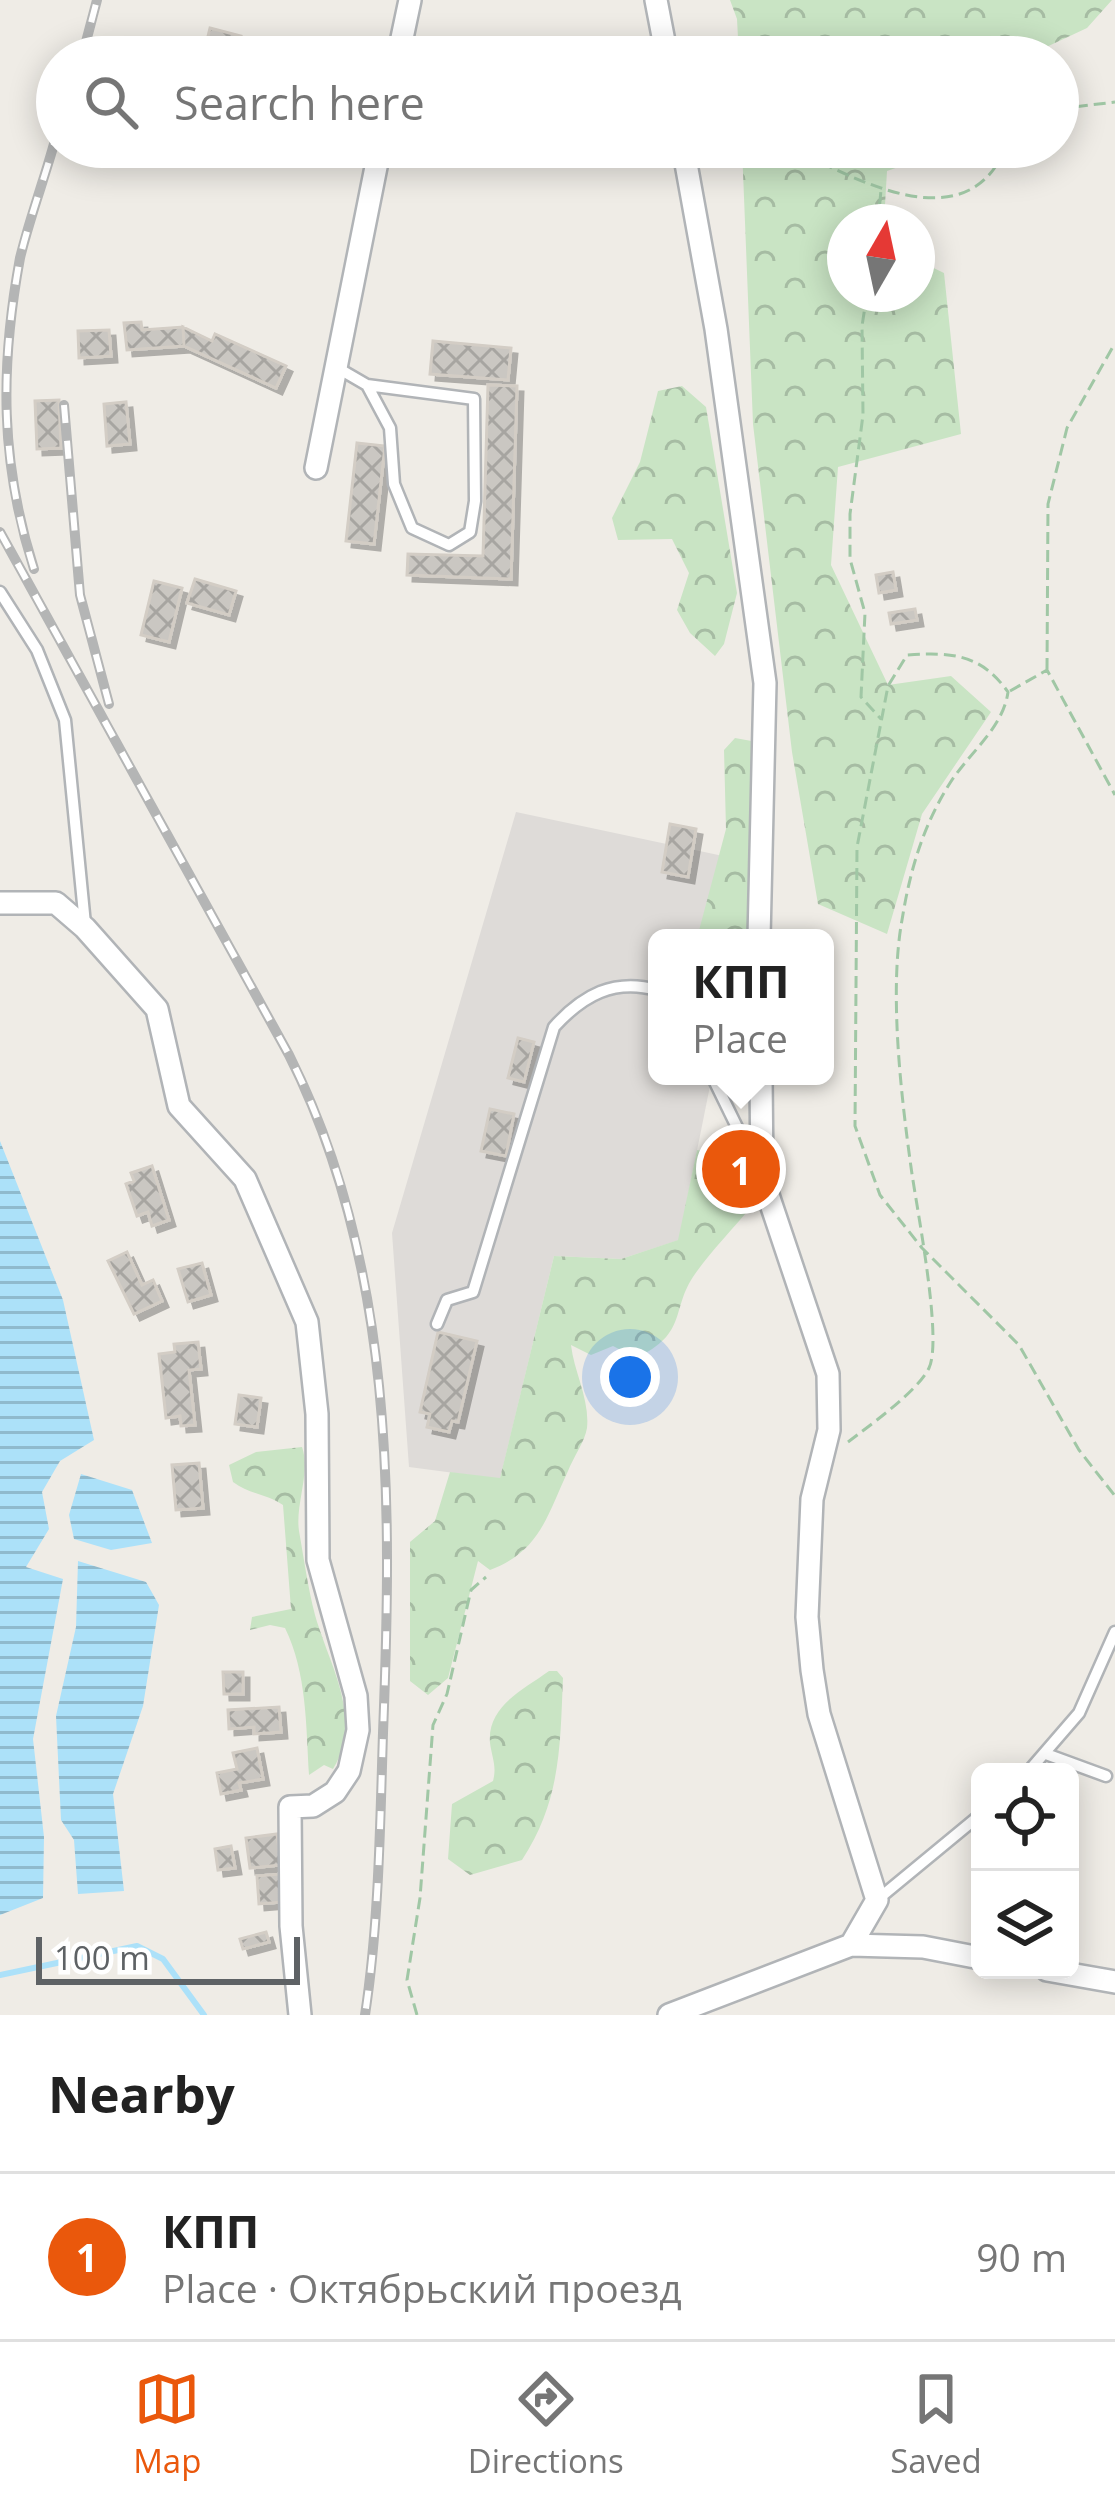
<!DOCTYPE html>
<meta charset="utf-8">
<style>
:root{--surface:#fff;--page:#f6f6f6;--text:#222;--muted:#767676;--line:#e0e0e0;--accent:#ea580c}
body{margin:0;font-family:"Open Sans",sans-serif;background:var(--page);color:var(--text)}
.controls{position:absolute;right:36px;bottom:36px;display:grid;overflow:hidden;border-radius:18px;box-shadow:0 6px 30px #0003}
.controls button{width:108px;height:108px;display:grid;place-items:center;padding:0;border:0;border-bottom:3px solid var(--line);background:var(--surface);color:var(--text);font:60px sans-serif}
.compass{position:absolute;left:827px;top:204px;width:108px;height:108px;border-radius:50%;background:var(--surface);box-shadow:0 6px 30px #0003;rotate:9deg}
.scale{position:absolute;left:36px;bottom:30px;width:264px;box-sizing:border-box;padding-left:12px;border:6px solid #5e6265;border-top:0;font-size:33px;line-height:42px;white-space:nowrap;color:#5e6265;-webkit-text-stroke:9px #fff;paint-order:stroke}
.you{position:absolute;left:630px;top:1377px;width:42px;height:42px;margin:-30px;border:9px solid #fff;border-radius:50%;background:#1a73e8;box-shadow:0 0 0 18px #1a73e833}
.badge{display:grid;place-items:center;width:78px;height:78px;border-radius:50%;background:var(--accent);color:#fff;font-size:39px;font-weight:700}
.pin{position:absolute;translate:-50% -50%;border:6px solid #fff;box-shadow:0 3px 12px #0006}
.popup{position:absolute;left:648px;top:929px;width:186px;height:156px;box-sizing:border-box;display:grid;place-content:center;border-radius:18px;background:var(--surface);filter:drop-shadow(0 3px 9px #0005);font-size:39px;white-space:nowrap;color:var(--muted)}
.popup b{font-size:45px;color:var(--text)}
.popup::after{content:'';position:absolute;left:50%;top:100%;margin-left:-24px;border:24px solid transparent;border-top-color:var(--surface)}
.list{margin:0;padding:0;list-style:none}
h2{display:flex;justify-content:space-between;align-items:center;height:156px;margin:0;padding:0 48px;font-size:51px}
h2 small{font-size:39px;font-weight:400;color:var(--muted)}
.list li{display:grid;grid-template-columns:78px 1fr auto;gap:36px;align-items:center;box-sizing:border-box;height:168px;padding:0 48px;border-top:3px solid var(--line)}
.list b{display:block;font-size:45px;white-space:nowrap}
.list p{margin:0;font-size:39px;white-space:nowrap;color:var(--muted)}
.list em{font-size:39px;font-style:normal;color:var(--muted)}
.icon{flex:none;width:66px;height:66px;fill:none;stroke:currentColor;stroke-width:2;stroke-linecap:round;stroke-linejoin:round}
.map{position:relative;flex:none;width:1115px;height:2015px;overflow:hidden}
.search{position:absolute;background:var(--surface);box-shadow:0 6px 30px #0003;left:36px;right:36px;top:36px;height:132px;display:flex;align-items:center;gap:30px;box-sizing:border-box;padding:0 42px;border-radius:66px;color:var(--muted);font-size:45px}
.sheet{height:324px;background:var(--surface)}
nav{display:flex;justify-content:space-around;align-items:center;box-sizing:border-box;height:168px;border-top:3px solid var(--line);background:var(--surface);font-size:33px;color:var(--muted)}
nav a{display:grid;justify-items:center;gap:6px}
nav .on{color:var(--accent)}
.map>svg:first-child{display:block}
</style>
<div class="map">
<svg width="1115" height="2015" viewBox="0 0 1115 2015">
<defs>
<pattern id="forest-crowns" width="20" height="18" patternUnits="userSpaceOnUse" patternTransform="scale(3)"><rect width="20" height="18" fill="#c9e4c4"/><path d="M2 6a3 3 0 1 1 6 0M12 15a3 3 0 1 1 6 0" fill="none" stroke="#a6bca3"/></pattern>
<pattern id="water-rules" width="6" height="5" patternUnits="userSpaceOnUse" patternTransform="scale(3)"><rect width="6" height="5" fill="#ace1f9"/><path d="M0 2.5h6" fill="none" stroke="#8fbacd"/></pattern>
<pattern id="building-cross-hatch" width="8" height="8" patternUnits="userSpaceOnUse" patternTransform="scale(3)"><rect width="8" height="8" fill="#cac7c2"/><path d="M0 0l8 8M0 8l8-8" fill="none" stroke="#a7a5a1"/></pattern>
<filter id="shadow"><feDropShadow dx="6" dy="6" stdDeviation="0" flood-color="#0004"/></filter>
</defs>
<rect width="100%" height="100%" fill="#efece6"/>
<path fill="#dedbd8" d="M516 812 756 863 740 938H657V1076H712L679 1240 621 1259 554 1256 500 1479 409 1467 392 1233Z"/>
<path fill="url(#forest-crowns)" d="M730 0H1112L1087 28 1025 57H739L737 19Z
M742 147H955L887 171 884 222H845V294H917V260L944 273 961 434 838 467 831 565 888 685 951 676 991 712 922 814 887 934 818 904 792 752 753 424Z
M682 386 706 407 737 593 724 644 715 656 690 633 677 610 689 573 672 539 618 540 612 518 640 462 658 391Z
M735 738 757 742 753 938H697L726 829 724 750Z
M697 1150 723 1155 751 1207C733 1229 711 1251 695 1274 670 1309 689 1333 636 1358L613 1346 591 1355 571 1345C574 1372 590 1400 587 1428 585 1441 573 1458 568 1471 547 1516 540 1551 490 1570L478 1561 448 1678 428 1695 410 1681V1542L435 1521 450 1472 500 1478 554 1256 621 1259 678 1240Z
M302 1447C311 1472 295 1504 299 1531 304 1559 308 1588 315 1615 329 1665 364 1718 333 1769L324 1765 309 1775C306 1726 307 1673 285 1628L270 1625 250 1630 252 1617 291 1609 283 1505C266 1494 249 1494 233 1482L229 1465 256 1452Z
M549 1671H557L563 1678C560 1747 561 1800 522 1860L470 1875 448 1859 452 1804 493 1781C497 1766 492 1758 490 1743 487 1706 523 1690 549 1671Z"/>
<path fill="url(#water-rules)" d="M0 1141 63 1300 94 1440 60 1461 42 1492 49 1529 26 1567 63 1579 33 1739 44 1837 43 1898 0 1915Z
M81 1474 132 1490 152 1543 111 1550 74 1539 69 1515Z
M78 1561 146 1582 159 1605 143 1706 113 1794 124 1891 78 1894 74 1840 61 1820 56 1716 76 1627Z"/>
<g fill="none" stroke-linecap="round" stroke-linejoin="round">
<path stroke="#ace1f9" stroke-width="6" d="M0 1975 137 1946 163 1959 204 2015"/>
</g>
<path fill="url(#building-cross-hatch)" stroke="#d3cdc5" stroke-width="3" filter="url(#shadow)" d="M210 28 241 36 236 57H203Z
M182 147H219L217 155Z
M141 322 142 330 183 327 184 346 127 350 124 323Z
M183 327 212 341 215 334 286 366 276 388 184 346Z
M109 330 111 356 79 358 78 331Z
M433 341 511 348 508 380 430 374Z
M488 385 517 386 511 579 407 575 408 554 483 556Z
M59 400 61 448 37 449 35 401Z
M126 402 130 444 107 446 104 404Z
M357 443 385 446 374 544 346 541Z
M893 572 896 590 879 593 876 575Z
M195 579 236 591 229 615 187 603Z
M154 581 182 588 169 642 141 635Z
M915 609 917 620 891 624 889 613Z
M670 824 696 829 688 877 662 872Z
M518 1038 534 1042 524 1082 508 1078Z
M490 1109 514 1114 506 1156 481 1151Z
M152 1166 169 1220 152 1226 148 1212 137 1216 126 1184 134 1181 131 1173Z
M127 1252 142 1285 153 1280 162 1301 134 1314 108 1261Z
M202 1263 211 1295 188 1302 178 1269Z
M438 1332 477 1341 458 1422 452 1421 449 1432 427 1427 430 1414 420 1412Z
M198 1342 201 1369 189 1370 195 1425 181 1426 180 1416 166 1418 159 1354 175 1352 174 1344Z
M239 1395 261 1398 257 1427 235 1424Z
M199 1463 203 1508 176 1510 172 1465Z
M223 1672H243V1694H224Z
M279 1707 281 1732 254 1734V1727L229 1729 228 1710Z
M257 1748 263 1779 239 1783 241 1790 221 1794 217 1773 237 1769 233 1753Z
M277 1834 281 1865 250 1868 246 1838Z
M231 1846 235 1868 218 1870 215 1849Z
M281 1874 283 1902 259 1904 257 1876Z
M266 1932 269 1942 243 1949 240 1939Z"/>
<g fill="none" stroke-linecap="round" stroke-linejoin="round">
<g stroke="#b1b4b7" stroke-width="15">
<path id="service" d="M336 367 367 385 474 399 475 501 470 532 449 545 412 528 394 484 390 428 367 385
M0 592 37 650 65 720 85 924
M712 1076 755 1164
M437 1324 447 1300 473 1292 554 1027C583 995 614 978 657 990
M1046 1754 1106 1776
M1028 1772 1079 1713 1115 1632
M877 1900 980 1815"/>
</g>
<g stroke="#b1b4b7" stroke-width="26">
<path id="minor" d="M656 0 667 57
M398 57 410 0
M683 147 716 329 765 683 759 938
M316 468 380 147
M0 903H56L85 928 157 1009 179 1106 245 1179 307 1322 317 1414 318 1560 356 1696 358 1730 349 1771 335 1792 313 1806 290 1807 291 1926 300 2015
M761 1076 762 1177 828 1374 829 1430 812 1499 807 1617 812 1670 819 1714 877 1900 851 1945
M1047 1970 1115 1982
M669 2015 851 1945 923 1947 980 1958"/>
</g>
<path stroke="#a0c7a5" stroke-width="3" stroke-dasharray="12 6" stroke-linecap="butt" d="M1058 109 1115 102
M789 147C854 178 966 244 1006 147
M878 222 881 190
M867 294 862 326 863 415 850 514V559L865 613 861 697 881 719
M1047 670 1048 504 1067 428 1115 343
M1010 691 1047 670 1115 795
M848 1442C869 1426 918 1391 929 1368 943 1339 916 1205 911 1167 901 1095 889 992 902 920 910 870 923 826 950 783 970 752 1003 728 1008 692 981 654 952 652 907 655L888 686 857 847 855 1126 880 1195 922 1248 1019 1345 1079 1450 1115 1496
M417 2015 407 1980 420 1898 433 1725 447 1694 471 1590 486 1577"/>
<use href="#service" stroke="#fff" stroke-width="10"/>
<use href="#minor" stroke="#fff" stroke-width="21"/>
<g stroke="#b4b5b5" stroke-width="10">
<path id="rail" d="M82 57 97 0
M64 405 80 595 109 704
M0 532 289 1055C395 1266 392 1503 383 1733 380 1827 379 1922 365 2015
M34 569C0 462 0 367 20 258 30 216 46 175 57 133"/>
</g>
<use href="#rail" stroke="#fff" stroke-width="6" stroke-dasharray="18" stroke-linecap="butt"/>
</g>
</svg>
<div class="controls">
<button><svg class="icon" aria-label="locate" viewBox="0 0 24 24"><circle cx="12" cy="12" r="6"/><path d="M12 2v4M12 18v4M2 12h4M18 12h4"/></svg></button>
<button><svg class="icon" aria-label="layers" viewBox="0 0 24 24"><path d="M12 4l9 5-9 5-9-5zM3 14l9 5 9-5"/></svg></button>
</div>
<svg class="compass" viewBox="-18 -18 36 36"><path d="M0-13l5 13h-10z" fill="#e53935"/><path d="M0 13l5-13h-10z" fill="#767676"/></svg>
<div class="scale">100 m</div>
<div class="you"></div>
<div class="pin badge" style="left:741px;top:1169px">1</div>
<div class="popup"><b>КПП</b>Place</div>
<div class="search"><svg class="icon" aria-label="search" viewBox="0 0 24 24"><circle cx="10" cy="10" r="6"/><path d="M15 15l6 6"/></svg>Search here</div>
</div>
<section class="sheet">
<h2>Nearby<small></small></h2>
<ul class="list">
<li><span class="badge">1</span><div><b>КПП</b><p>Place · Октябрьский проезд</p></div><em>90 m</em></li>
</ul>
</section>
<nav>
<a class="on"><svg class="icon" aria-label="map" viewBox="0 0 24 24"><path d="M3 6l6-2 6 2 6-2v14l-6 2-6-2-6 2zM9 4v14M15 6v14"/></svg>Map</a>
<a><svg class="icon" aria-label="directions" viewBox="0 0 24 24"><path d="M12 3l9 9-9 9-9-9zM9 14v-3h6M13 9l2 2-2 2"/></svg>Directions</a>
<a><svg class="icon" aria-label="saved" viewBox="0 0 24 24"><path d="M7 4h10v16l-5-4-5 4z"/></svg>Saved</a>
</nav>
